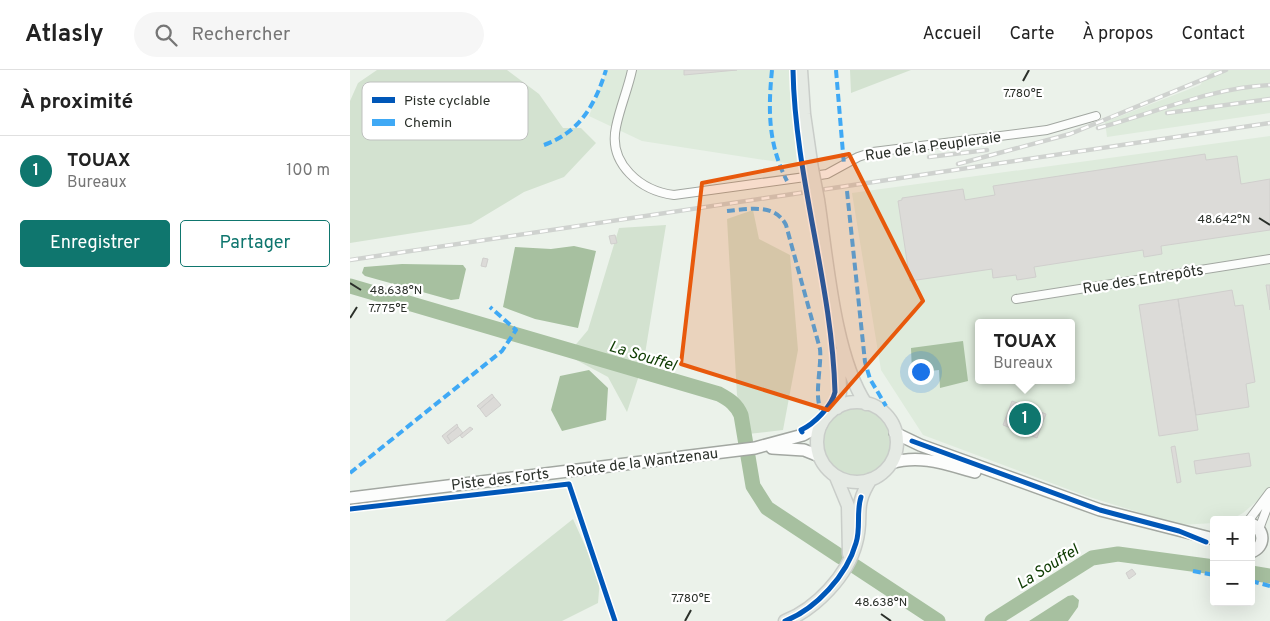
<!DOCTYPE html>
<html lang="fr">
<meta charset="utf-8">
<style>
:root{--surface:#fff;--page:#f6f6f6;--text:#222;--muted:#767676;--line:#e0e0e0;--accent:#0f766e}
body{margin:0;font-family:Overpass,sans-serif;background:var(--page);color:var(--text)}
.controls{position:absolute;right:15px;bottom:15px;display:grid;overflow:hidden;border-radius:5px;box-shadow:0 5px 20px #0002}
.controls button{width:45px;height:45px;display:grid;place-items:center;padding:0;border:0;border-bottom:1px solid var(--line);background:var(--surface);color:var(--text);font:25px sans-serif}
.you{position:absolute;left:570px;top:301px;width:18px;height:18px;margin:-12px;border:4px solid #fff;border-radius:50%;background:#1a73e8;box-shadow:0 0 0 8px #1a73e833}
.badge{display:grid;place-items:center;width:32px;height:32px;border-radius:50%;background:var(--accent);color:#fff;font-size:16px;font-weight:700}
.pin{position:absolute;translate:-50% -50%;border:2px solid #fff;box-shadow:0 1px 5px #0006}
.popup{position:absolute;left:625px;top:249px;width:100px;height:65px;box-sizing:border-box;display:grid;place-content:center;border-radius:5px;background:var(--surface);filter:drop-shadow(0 1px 4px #0005);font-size:16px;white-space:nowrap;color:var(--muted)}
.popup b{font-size:19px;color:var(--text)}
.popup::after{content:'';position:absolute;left:50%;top:100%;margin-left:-10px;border:10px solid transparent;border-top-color:var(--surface)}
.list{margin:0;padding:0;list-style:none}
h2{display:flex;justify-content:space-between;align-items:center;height:65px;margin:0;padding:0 20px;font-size:21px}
h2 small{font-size:16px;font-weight:400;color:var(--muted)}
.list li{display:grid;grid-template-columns:32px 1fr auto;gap:15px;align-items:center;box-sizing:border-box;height:70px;padding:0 20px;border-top:1px solid var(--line)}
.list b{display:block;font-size:19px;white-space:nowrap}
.list p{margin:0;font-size:16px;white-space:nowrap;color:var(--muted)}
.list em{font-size:16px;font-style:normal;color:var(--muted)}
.actions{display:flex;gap:10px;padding:15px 20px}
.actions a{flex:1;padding:11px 0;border:1px solid var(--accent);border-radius:5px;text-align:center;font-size:18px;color:var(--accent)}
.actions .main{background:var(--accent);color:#fff}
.icon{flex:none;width:28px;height:28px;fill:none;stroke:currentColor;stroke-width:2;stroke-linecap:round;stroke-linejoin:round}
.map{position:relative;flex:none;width:920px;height:551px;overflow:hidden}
header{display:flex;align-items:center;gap:30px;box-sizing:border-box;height:70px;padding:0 25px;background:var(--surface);border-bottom:1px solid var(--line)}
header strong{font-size:24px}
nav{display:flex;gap:28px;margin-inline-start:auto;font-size:18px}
.search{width:350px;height:45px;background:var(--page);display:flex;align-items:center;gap:12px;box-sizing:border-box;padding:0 18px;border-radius:28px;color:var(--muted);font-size:19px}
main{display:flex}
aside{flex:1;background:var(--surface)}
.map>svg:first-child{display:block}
</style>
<header>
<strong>Atlasly</strong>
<div class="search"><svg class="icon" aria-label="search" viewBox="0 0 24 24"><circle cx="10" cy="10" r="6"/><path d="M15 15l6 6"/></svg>Rechercher</div>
<nav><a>Accueil</a><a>Carte</a><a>À propos</a><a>Contact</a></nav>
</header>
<main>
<aside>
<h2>À proximité<small></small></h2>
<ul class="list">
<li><span class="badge">1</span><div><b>TOUAX</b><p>Bureaux</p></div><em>100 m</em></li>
</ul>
<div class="actions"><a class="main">Enregistrer</a><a>Partager</a></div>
</aside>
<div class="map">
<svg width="920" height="551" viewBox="0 0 920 551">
<rect width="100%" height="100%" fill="#ebf2ea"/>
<path fill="#deebdc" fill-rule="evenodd" d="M257 0H439L447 95 292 71 239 46Z
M862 0H920V43L757 67 755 52 850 15Z
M920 66V420L893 443 880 450H864V453L830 455 736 426 573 365 531 300 502 123ZM629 253H721V310H629Z"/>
<path fill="#d3e2d0" d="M27 0H157L189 24 213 58H231L246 73 214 107 174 122 121 154 0 173V31L8 13Z
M500 0H561L501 23Z
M403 140 409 169 440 185 448 280 433 360 398 364 387 325 377 149Z
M316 155 294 290 277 342 258 307 217 285 238 260 269 158Z
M471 372a35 35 0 1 1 70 0a35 35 0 1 1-70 0Z
M223 449 250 509 248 533 212 551H95Z"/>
<path fill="#a7c0a0" d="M224 176 246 181 228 258 185 249 153 237 165 177 201 179Z
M52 194 113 195 116 199 109 229 101 230 15 206 12 203 14 197Z
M613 271 618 311 590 318 589 300 562 303 561 278Z
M239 300 258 318 256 350 212 361 201 340 210 306Z
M723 525 729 530 728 537 718 551H679L718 526Z"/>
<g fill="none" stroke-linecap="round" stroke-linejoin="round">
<path stroke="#a7c0a0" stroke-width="15" d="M0 216 369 324C380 330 386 334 391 345L403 416 417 438 491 487
M503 495 588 551
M901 503 920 506
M642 551 742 488 768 484 864 497"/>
</g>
<path fill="#dcdbd8" stroke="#d0cfcd" d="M334 0H387L334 5Z
M855 84 856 90 887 86 891 114 920 109V160L811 176 812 184 794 187 793 180 684 197 686 207 667 210 666 205 643 208 642 199 560 211 548 131 552 130V128L613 119 615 130 645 125 643 116Z
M265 165 267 173 261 174 259 166Z
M133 188 138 189 136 197 131 196Z
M916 215H920V240Z
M882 220 885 236 893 235 905 312 896 314 899 337 846 345 828 229Z
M828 229 848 360 809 366 789 235Z
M142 324 144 327 130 339 127 336Z
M144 327 151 335 136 347 130 339Z
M662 331 696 344 687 368 653 355Z
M107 354 108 357 97 366 101 372 98 374 92 366Z
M108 357 113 363 101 372 97 366Z
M120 357 123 359 112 368 110 365Z
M825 376 831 412 827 413 821 377Z
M899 383 901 396 846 404 844 391Z
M782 499 786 504 779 509 776 503Z"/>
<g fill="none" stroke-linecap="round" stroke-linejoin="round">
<g stroke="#a2a7a1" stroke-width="10">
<path id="street" d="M282 0C278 19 270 37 266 57 258 94 291 121 324 125L477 104 508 87 523 82 697 60 746 46
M666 229 920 189
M899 450 920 422
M909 459 920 430"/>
</g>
<g stroke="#a2a7a1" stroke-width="14">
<path id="secondary" d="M545 363 570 375 750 440 864 469
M422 378 454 380 469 386
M541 393C570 384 596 394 625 402
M0 428 405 378 453 365 471 355
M901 454C915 459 916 477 901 482"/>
</g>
<g stroke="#c9cdc9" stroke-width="15">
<path id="primary" d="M451 0 454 44 462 99
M468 130C477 189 484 286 516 334
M467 372a40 40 0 1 1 80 0a40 40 0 1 1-80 0Z
M487 338 490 322 489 284
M486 407 498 436 499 484
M435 551C466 539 498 505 506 473 514 445 502 438 521 409"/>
</g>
<use href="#street" stroke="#fcfdfc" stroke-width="8"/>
<use href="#secondary" stroke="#fcfdfc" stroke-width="11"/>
<use href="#primary" stroke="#e5eae4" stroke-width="12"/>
<g stroke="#cfd2cf" stroke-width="4.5">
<path id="rail" d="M817 43 920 29
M748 58C805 43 860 18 920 15
M579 87 637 80
M608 94 720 64 876 0
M0 190 920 53"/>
</g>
<use href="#rail" stroke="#fff" stroke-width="2.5" stroke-dasharray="8" stroke-linecap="butt"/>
<g stroke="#c9cdc9" stroke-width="15" stroke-linecap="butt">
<path id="primary-bridge" d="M462 99 468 130"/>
</g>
<use href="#primary-bridge" stroke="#e5eae4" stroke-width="12"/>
<path stroke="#3fa9f5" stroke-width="4" stroke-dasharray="8 4" stroke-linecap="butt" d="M422 0C418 40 418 74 437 111
M486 0 494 95
M194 75C230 62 245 35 256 0
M497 121 515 292 520 309 536 336
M377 141C398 139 425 133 436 155L470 279C472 295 463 330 472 341
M0 403 152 281 166 260 140 237
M843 501 864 505
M901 511 920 516"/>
<g stroke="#fff" stroke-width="8">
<path id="cycleway" d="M443 0C445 108 482 214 485 322 482 336 464 354 451 360L452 362
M562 371 750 440 829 461 856 472
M0 439 219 414 265 551
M435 551C466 539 497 505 506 473 511 458 506 442 511 427"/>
</g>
<use href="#cycleway" stroke="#0057b8" stroke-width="5"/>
</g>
<path fill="#e8590c" fill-opacity="0.2" stroke="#e8590c" stroke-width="4" stroke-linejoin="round" d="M499 84 573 231 478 340 331 294 352 113Z"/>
<path fill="none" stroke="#2b302a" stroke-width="2" d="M673 11 679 0M909 148 920 155M0 213 11 220M0 248 7 237M531 544 541 551M335 551 341 540"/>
<g text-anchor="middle" stroke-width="4.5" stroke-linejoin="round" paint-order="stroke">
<g font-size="15" fill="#2b302a" stroke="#fff">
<text transform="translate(583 76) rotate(-8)" y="5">Rue de la Peupleraie</text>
<text transform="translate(793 209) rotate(-9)" y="5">Rue des Entrepôts</text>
<text transform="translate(292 392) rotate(-7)" y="5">Route de la Wantzenau</text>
<text transform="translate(150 409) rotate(-7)" y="5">Piste des Forts</text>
</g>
<g font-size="16" font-style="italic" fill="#0d3b00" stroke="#fff">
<text transform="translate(293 285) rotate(17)" y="6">La Souffel</text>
<text transform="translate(697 496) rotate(-32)" y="6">La Souffel</text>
</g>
</g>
<rect x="12" y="12" width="166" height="58" rx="8" fill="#fff" stroke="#bfc1bf" stroke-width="1"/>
<rect x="22" y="27" width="23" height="6" fill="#0057b8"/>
<rect x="22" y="49" width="23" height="7" fill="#3fa9f5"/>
<g font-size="14" fill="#2b302a">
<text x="54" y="35">Piste cyclable</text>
<text x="54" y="57">Chemin</text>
</g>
<g font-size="12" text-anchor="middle" fill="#2b302a" stroke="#fff" stroke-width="4.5" stroke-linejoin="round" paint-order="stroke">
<text x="673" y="27">7.780°E</text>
<text x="874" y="153">48.642°N</text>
<text x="46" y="224">48.638°N</text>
<text x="38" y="242">7.775°E</text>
<text x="341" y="532">7.780°E</text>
<text x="531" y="536">48.638°N</text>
</g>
</svg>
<div class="controls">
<button>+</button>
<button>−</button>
</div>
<div class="you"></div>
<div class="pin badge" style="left:675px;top:349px">1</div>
<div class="popup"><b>TOUAX</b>Bureaux</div>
</div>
</main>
